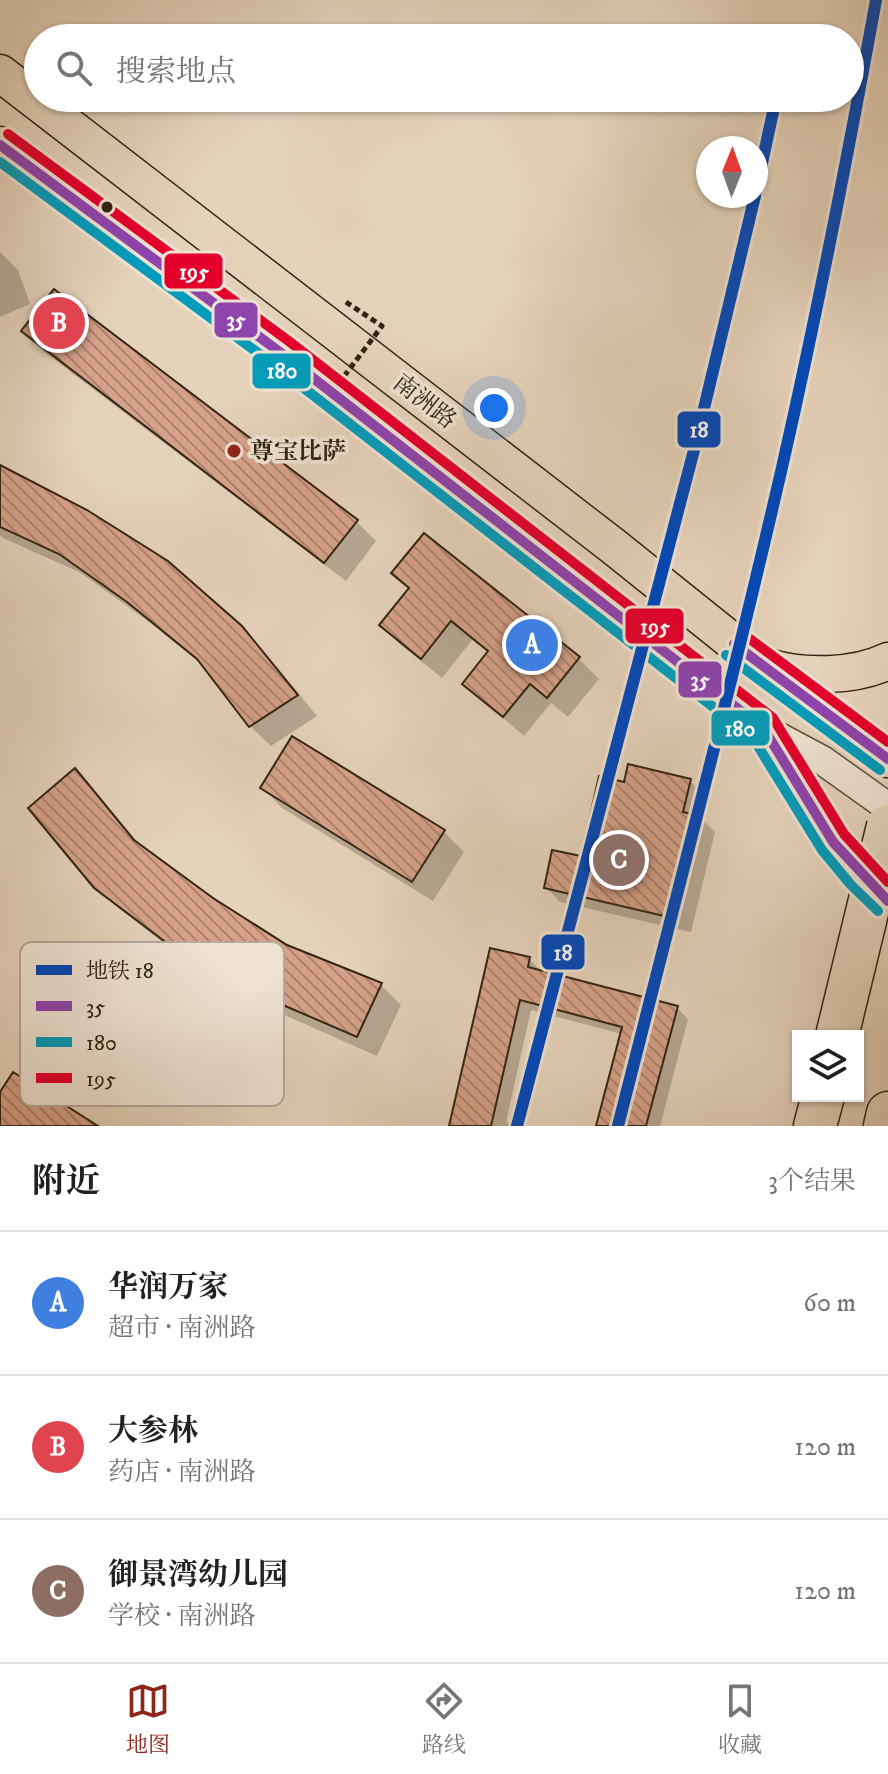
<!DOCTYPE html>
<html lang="zh">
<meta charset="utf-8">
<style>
:root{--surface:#fff;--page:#f2f2f2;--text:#202124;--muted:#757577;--line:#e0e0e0;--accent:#8f2418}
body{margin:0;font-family:"IM FELL DW Pica","Noto Serif SC",serif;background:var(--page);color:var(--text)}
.controls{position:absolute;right:24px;bottom:24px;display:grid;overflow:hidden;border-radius:0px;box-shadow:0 2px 6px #0004}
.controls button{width:72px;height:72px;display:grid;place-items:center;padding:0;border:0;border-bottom:2px solid var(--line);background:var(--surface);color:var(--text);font:40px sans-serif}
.compass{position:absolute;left:696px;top:136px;width:72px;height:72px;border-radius:50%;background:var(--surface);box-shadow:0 2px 6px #0004;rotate:1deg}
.you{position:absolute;left:494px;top:408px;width:28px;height:28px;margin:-20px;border:6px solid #fff;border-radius:50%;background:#1a73e8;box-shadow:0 0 0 12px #1a73e833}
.badge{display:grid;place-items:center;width:52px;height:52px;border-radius:50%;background:var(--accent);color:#fff;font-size:26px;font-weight:700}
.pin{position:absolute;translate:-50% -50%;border:4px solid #fff;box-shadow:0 2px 8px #0006}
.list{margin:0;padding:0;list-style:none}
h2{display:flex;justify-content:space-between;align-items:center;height:104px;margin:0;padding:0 32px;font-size:34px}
h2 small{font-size:26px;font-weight:400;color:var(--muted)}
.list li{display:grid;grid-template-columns:52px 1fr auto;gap:24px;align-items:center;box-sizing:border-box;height:144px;padding:0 32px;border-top:2px solid var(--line)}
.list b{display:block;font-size:30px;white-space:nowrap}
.list p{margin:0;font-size:26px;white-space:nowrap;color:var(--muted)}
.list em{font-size:26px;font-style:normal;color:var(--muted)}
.icon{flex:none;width:44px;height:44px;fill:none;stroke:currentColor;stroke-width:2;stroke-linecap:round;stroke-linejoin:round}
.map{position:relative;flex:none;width:888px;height:1126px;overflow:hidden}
.search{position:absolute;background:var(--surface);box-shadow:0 2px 6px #0004;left:24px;right:24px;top:24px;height:88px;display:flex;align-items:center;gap:20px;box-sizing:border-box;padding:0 28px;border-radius:44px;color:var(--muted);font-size:30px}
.sheet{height:536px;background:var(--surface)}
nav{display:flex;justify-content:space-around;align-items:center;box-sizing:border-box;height:112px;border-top:2px solid var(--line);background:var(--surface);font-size:22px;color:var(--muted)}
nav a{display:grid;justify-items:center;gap:4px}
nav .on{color:var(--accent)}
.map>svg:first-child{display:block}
</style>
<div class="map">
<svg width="888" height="1126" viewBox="0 0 888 1126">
<defs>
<pattern id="building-back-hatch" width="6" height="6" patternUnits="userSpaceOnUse" patternTransform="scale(2)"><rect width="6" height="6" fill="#d6a188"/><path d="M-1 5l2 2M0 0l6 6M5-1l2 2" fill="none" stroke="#ae836e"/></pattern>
</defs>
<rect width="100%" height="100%" fill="#e5d2ba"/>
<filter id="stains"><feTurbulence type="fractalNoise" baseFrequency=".0025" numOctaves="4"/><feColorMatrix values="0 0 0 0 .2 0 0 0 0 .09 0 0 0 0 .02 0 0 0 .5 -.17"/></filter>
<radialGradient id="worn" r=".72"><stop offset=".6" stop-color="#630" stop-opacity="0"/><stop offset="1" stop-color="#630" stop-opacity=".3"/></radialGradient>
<path fill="#0003" d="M0 252 18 270 30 304 0 317Z
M23 331 356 521 376 541 346 581 43 351Z
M0 476 241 628 262 649 317 716 271 746 250 726 206 668 149 622 81 573 3 538 0 535Z
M425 536 579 659 599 679 568 717 551 703 524 736 465 684 489 653 472 640 442 678 401 645 381 625 410 589Z
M75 771 142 848 212 900 286 947 381 985 401 1005 377 1056 291 1018 202 973 117 907 95 886Z
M690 781 705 796 700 817 715 832 691 932 560 902 546 887 582 859 626 785Z
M262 787 444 832 464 852 433 901 282 808Z
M529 959 540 970 677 1008 688 1019 660 1126H598L622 1034 531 1010 506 1122 520 1126H451Z"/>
<path fill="url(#building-back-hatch)" stroke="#312412" stroke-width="2" d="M54 289 358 520 324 563 21 331Z
M0 465 87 510 168 561 242 626 298 695 249 727 197 659 127 602 59 554 0 527Z
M424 533 580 657 547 698 530 684 503 717 462 684 488 651 451 621 421 659 379 625 409 588 391 573Z
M292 736 445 830 412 882 260 788Z
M628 764 691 779 683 812 701 816 677 919 544 888 552 850 581 856 599 776 624 782Z
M75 768 134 840 213 898 287 945 382 983 357 1037 269 999 180 953 94 888 28 808Z
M490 948 530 957 528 967 678 1006 646 1126H596L622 1027 520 1000 491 1126H449Z
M13 1072 98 1126H0V1092Z"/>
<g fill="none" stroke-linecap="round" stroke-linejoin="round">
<g stroke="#5e503c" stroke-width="31">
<path id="minor" d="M764 729 822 760 888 807"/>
</g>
<g stroke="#312412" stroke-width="39">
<path id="major" d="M0 73 613 546 754 659 888 759
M0 145 281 353 764 729 833 842 862 876 888 901
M768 667C803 678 855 677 888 661"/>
</g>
<g stroke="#312412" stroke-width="45">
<path id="highway" d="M815 1126 823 1096
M885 1126 888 1113"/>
</g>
<use href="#minor" stroke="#eee2d2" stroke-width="28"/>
<use href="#major" stroke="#e5d2ba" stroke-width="36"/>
<use href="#highway" stroke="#e5d2ba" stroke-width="42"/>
<g stroke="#312412" stroke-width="45" stroke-linecap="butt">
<path id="highway-bridge" d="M837 1036 888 826"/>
</g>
<path stroke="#312412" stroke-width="5" stroke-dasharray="6 4" stroke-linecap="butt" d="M346 302 382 326 321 407 350 431"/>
<use href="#highway-bridge" stroke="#e5d2ba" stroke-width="42"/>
<g stroke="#eee2d2" stroke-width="16">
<path id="bus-1" d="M0 145 281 353 764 729 833 842 888 901
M734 644 888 759"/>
</g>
<g stroke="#eee2d2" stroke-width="16">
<path id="bus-2" d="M0 162 273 364 753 738 822 850 851 885 878 911
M726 655 880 770"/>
</g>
<g stroke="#eee2d2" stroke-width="16">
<path id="bus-3" d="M8 134 290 342 773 718 844 834 888 882
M742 633 888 742"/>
</g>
<use href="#bus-1" stroke="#8e44ad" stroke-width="10"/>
<use href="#bus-2" stroke="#059cbb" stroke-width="10"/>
<use href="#bus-3" stroke="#e4002b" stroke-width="10"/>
<g stroke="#eee2d2" stroke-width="18">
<path id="metro-1" d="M756 191 776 98
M517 1126 694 450 755 196
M618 1126C674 905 732 685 783 463 818 309 848 155 876 0"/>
</g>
<use href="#metro-1" stroke="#0047ba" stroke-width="12"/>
</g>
<circle fill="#312412" stroke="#eee2d2" stroke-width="3" cx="107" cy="207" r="7"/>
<circle fill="#8f2418" stroke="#eee2d2" stroke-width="3" cx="234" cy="451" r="8"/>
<g text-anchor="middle" stroke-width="7" stroke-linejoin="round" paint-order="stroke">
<g font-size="24" fill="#312412" stroke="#eee2d2">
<text transform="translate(425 401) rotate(38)" y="8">南洲路</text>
</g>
<g font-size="24" font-weight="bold" fill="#312412" stroke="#eee2d2" text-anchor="start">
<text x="250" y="459">尊宝比萨</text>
</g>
</g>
<rect x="20" y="942" width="264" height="164" rx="12" fill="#eee2d2" stroke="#b5a998" stroke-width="2"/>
<rect x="36" y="965" width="36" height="10" fill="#0047ba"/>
<rect x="36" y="1001" width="36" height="10" fill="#8e44ad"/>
<rect x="36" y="1037" width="36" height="10" fill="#059cbb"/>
<rect x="36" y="1073" width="36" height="10" fill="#e4002b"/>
<g font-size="22" fill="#312412">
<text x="86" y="978">地铁 18</text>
<text x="86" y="1014">35</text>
<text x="86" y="1050">180</text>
<text x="86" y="1086">195</text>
</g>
<g stroke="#eee2d2" stroke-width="3">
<rect x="163" y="252" width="61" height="38" rx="8" fill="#e4002b"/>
<rect x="213" y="301" width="46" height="38" rx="8" fill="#8e44ad"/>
<rect x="251" y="352" width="61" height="38" rx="8" fill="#059cbb"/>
<rect x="676" y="410" width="46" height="39" rx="8" fill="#0047ba"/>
<rect x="624" y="607" width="61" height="38" rx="8" fill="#e4002b"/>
<rect x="677" y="660" width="46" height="39" rx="8" fill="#8e44ad"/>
<rect x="710" y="709" width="61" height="38" rx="8" fill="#059cbb"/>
<rect x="540" y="933" width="46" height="38" rx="8" fill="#0047ba"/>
</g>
<g font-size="22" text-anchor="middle" font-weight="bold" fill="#fff">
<text x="194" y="279">195</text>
<text x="236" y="327">35</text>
<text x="282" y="378">180</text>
<text x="699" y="437">18</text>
<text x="655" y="634">195</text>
<text x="700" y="687">35</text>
<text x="740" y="736">180</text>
<text x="563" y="960">18</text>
</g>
<rect width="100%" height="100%" filter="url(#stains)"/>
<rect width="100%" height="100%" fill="url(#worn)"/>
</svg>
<div class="controls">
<button><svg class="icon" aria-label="layers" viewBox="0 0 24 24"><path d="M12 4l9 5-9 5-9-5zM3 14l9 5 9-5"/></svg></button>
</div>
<svg class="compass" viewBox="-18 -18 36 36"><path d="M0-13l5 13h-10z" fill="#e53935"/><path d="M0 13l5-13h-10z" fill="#757577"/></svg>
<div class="you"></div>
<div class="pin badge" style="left:532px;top:645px;background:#3f7fe0">A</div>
<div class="pin badge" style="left:59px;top:323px;background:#e0444e">B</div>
<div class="pin badge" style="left:619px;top:860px;background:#8d6e63">C</div>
<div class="search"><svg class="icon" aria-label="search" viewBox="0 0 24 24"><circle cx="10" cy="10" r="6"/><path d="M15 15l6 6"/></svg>搜索地点</div>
</div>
<section class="sheet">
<h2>附近<small>3个结果</small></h2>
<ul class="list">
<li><span class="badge" style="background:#3f7fe0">A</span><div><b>华润万家</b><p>超市 · 南洲路</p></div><em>60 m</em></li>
<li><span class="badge" style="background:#e0444e">B</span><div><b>大参林</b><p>药店 · 南洲路</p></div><em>120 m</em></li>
<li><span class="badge" style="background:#8d6e63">C</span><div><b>御景湾幼儿园</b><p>学校 · 南洲路</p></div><em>120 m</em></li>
</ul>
</section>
<nav>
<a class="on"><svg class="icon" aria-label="map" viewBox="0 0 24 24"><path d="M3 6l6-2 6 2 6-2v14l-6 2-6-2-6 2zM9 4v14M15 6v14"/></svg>地图</a>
<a><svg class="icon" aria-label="directions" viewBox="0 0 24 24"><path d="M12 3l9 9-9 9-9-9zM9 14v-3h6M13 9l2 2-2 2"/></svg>路线</a>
<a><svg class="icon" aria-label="saved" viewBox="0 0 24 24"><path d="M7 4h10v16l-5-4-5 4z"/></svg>收藏</a>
</nav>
